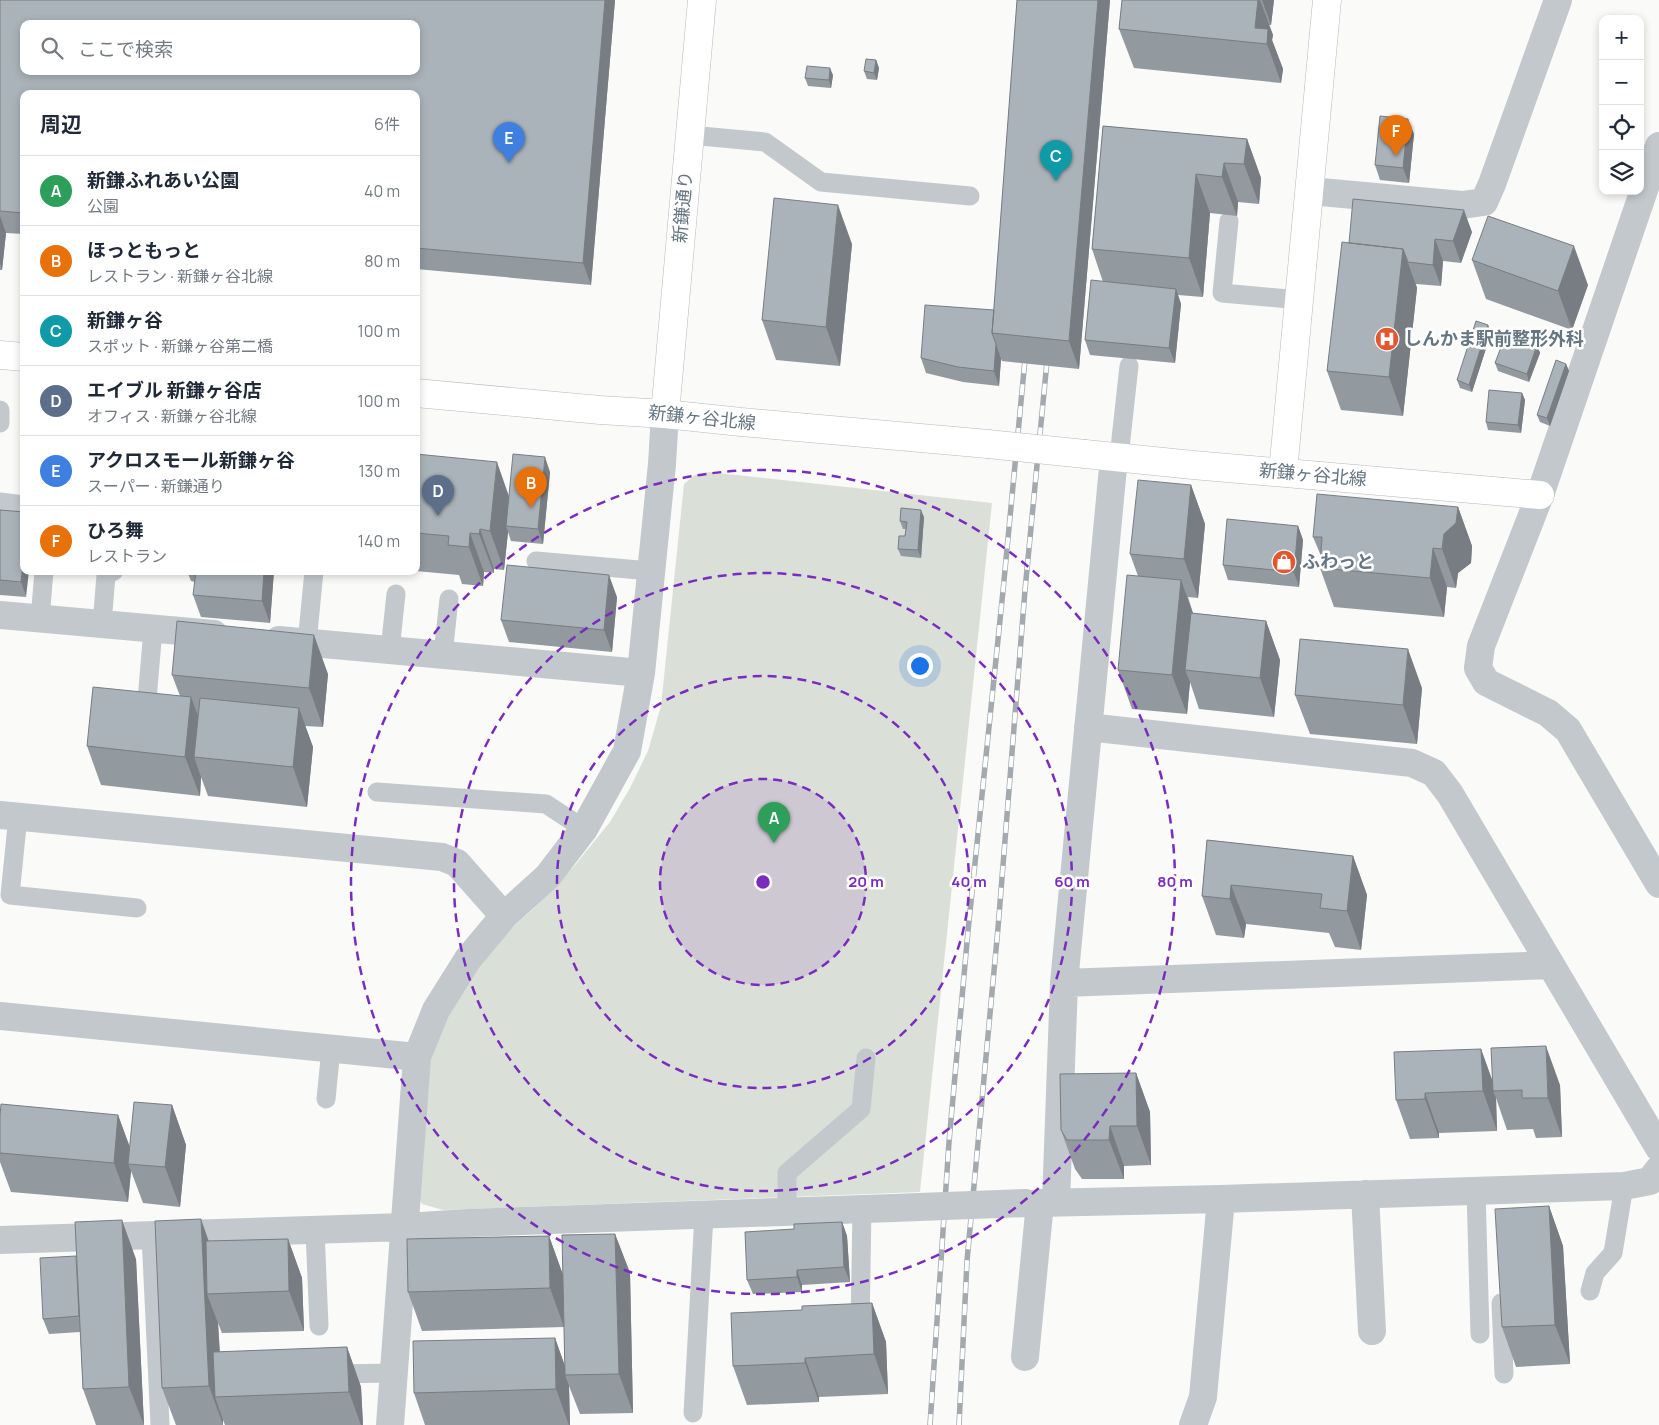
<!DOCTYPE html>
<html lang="ja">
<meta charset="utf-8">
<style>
:root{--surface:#fff;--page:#f2f2f3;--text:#1f2937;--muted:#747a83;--line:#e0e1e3;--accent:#e4572e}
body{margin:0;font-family:Manrope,"Noto Sans JP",sans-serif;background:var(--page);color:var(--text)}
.controls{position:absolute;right:15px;top:15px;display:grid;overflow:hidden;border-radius:10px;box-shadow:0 2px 8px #0003}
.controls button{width:45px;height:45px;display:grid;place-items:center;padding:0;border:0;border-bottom:1px solid var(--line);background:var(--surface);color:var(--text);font:25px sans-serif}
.you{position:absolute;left:919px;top:665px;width:18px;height:18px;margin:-12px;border:4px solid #fff;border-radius:50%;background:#1a73e8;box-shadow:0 0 0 8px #1a73e833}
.badge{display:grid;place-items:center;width:32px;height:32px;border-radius:50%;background:var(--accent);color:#fff;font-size:16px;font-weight:700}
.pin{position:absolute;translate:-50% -41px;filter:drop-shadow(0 1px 2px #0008)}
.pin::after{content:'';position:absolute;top:26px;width:18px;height:15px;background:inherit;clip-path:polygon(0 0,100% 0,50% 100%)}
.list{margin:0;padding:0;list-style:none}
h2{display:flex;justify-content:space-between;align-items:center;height:65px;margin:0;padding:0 20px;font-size:21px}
h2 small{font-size:16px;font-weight:400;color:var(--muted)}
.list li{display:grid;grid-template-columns:32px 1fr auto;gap:15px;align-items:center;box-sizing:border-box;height:70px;padding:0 20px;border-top:1px solid var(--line)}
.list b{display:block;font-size:19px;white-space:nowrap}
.list p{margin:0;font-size:16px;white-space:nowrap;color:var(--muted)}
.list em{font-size:16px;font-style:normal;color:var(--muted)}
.icon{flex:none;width:28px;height:28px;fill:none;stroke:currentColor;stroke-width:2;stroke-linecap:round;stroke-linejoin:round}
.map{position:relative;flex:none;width:1659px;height:1425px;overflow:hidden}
.search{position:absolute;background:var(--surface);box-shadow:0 2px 8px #0003;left:20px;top:20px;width:400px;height:55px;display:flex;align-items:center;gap:12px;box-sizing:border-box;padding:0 18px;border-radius:10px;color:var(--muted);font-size:19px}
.panel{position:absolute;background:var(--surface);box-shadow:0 2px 8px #0003;left:20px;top:90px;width:400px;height:485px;border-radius:10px}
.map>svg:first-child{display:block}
</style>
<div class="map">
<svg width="1659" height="1425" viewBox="0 0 1659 1425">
<rect width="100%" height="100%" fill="#fafaf8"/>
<path fill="#dadfd7" d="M709 472 992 503 920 1192 443 1210 422 1204 417 1195 424 1081 435 1045 446 1014 493 945 533 909 575 865 610 822 630 788 648 751 661 706 684 484 695 475Z"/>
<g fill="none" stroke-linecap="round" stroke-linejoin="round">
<g stroke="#b3babf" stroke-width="29">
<path id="secondary" d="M0 355 24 357
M416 393 600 410 665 414 741 422 988 444
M665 414 702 0
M1085 454 1193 465 1540 495
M1283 472 1327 0"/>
</g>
<path stroke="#c3c8cc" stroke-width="19" d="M690 135 765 142 821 182 970 196
M1229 221 1222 293 1300 300
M0 410V423
M1119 457 1129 366
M0 502 24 505
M536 561 651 571
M40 619 44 571
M102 624 106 575 114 571
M307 643 314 571
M390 650 396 594
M443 655 449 599
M146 712 153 629
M377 792 546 804 584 829
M18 816 10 895 137 908
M326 1099 331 1049
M1476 1190 1480 1334
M787 1212V1173L861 1109 866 1058
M315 1230 319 1326
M151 1235 160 1425
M1590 1291 1595 1273 1613 1253 1624 1186
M1501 1303 1504 1374
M860 1328 862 1209
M333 1374 394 1373
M693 1413 704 1215"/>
<path stroke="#c3c8cc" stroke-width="28" d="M1659 146 1540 495 1481 646 1478 668 1486 682 1548 713 1568 730 1659 884
M1310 191 1462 205 1484 202 1492 184 1558 0
M0 615 214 634
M279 640 641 673
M1088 727 1412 763 1434 773 1450 794 1659 1148
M0 815 442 857 457 863 504 916
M1064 983 1551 965
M0 1016 417 1057
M1365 1194 1372 1331
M1056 1202 1064 983 1114 457
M1038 1203 1221 1199 1624 1186 1650 1181 1659 1169
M0 1240 405 1227 468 1223 893 1208
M1025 1357 1040 1203
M390 1425 417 1057 436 1010 468 959 504 916 548 876 584 829 627 751 641 673 662 464 665 414
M1193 1425 1203 1397 1221 1199"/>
<use href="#secondary" stroke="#fff" stroke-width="28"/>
<g stroke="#a2aab0" stroke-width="5.5">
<path id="rail" d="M930 1425 949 1142 968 931 1003 591 1026 349
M959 1425 967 1261 998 928 1025 590 1048 351"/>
</g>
<use href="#rail" stroke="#fff" stroke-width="4" stroke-dasharray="11" stroke-linecap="butt"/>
<g stroke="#b3babf" stroke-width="29" stroke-linecap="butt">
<path id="secondary-bridge" d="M988 444 1085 454"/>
</g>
<path stroke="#c3c8cc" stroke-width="28" d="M893 1208 1026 1203"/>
<use href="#secondary-bridge" stroke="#fff" stroke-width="28"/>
</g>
<path fill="#929a9f" d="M0 0H615L591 285 416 269V94H24V234L6 233 2 270H0Z
M1017 0H1110L1079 369 1002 361 1001 359 999 386 963 382 926 373 921 358 994 310Z
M1122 0H1274L1271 25H1269L1273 35 1272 40 1283 69 1281 83 1134 68 1119 29Z
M876 60 879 68 877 80 867 79 864 71Z
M833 75 831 88 808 86 805 78Z
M1103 126 1247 139 1261 178 1259 204 1238 202 1237 216 1210 213 1203 297 1178 295 1181 304 1175 363 1090 355 1085 340 1103 282 1092 249Z
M1414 134 1409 183 1380 180 1375 165Z
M1472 232 1461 263 1443 261 1441 286 1416 284 1417 288 1403 416 1341 410 1327 371 1349 243Z
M852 244 840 366 776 360 762 320Z
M1472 260 1588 285 1572 330 1486 299Z
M1488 325 1491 333 1472 392 1460 388 1457 380Z
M1537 345 1540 353 1529 382 1498 371 1495 363Z
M1566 364 1569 371 1550 426 1540 422 1537 415Z
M1522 393 1525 400 1521 433 1488 430 1486 422Z
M416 454 509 496 550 472 543 544 511 541 508 532 504 570 494 569V573L484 572 483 586 462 584 459 575 416 571Z
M1191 485 1205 524 1198 598 1188 597 1193 613 1266 621 1280 660 1274 717 1199 709 1190 682 1187 714 1132 709 1118 670 1138 576 1130 554Z
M1458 507 1472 546 1471 563 1458 573 1456 588 1447 587 1444 617 1334 607 1320 568 1321 556 1313 537Z
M0 510 26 597 0 595Z
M924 517 921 558 901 556 898 549 905 536 906 529H903L900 521Z
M1298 526 1303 540 1299 587 1228 580 1223 565Z
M187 571H274L270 623 201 617 193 595 195 582 191 581Z
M617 597 612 652 509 642 501 620Z
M328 674 323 727 305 726 313 747 307 807 208 796 201 777 200 796 101 785 87 746 180 696 172 675Z
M1422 688 1417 744 1310 734 1295 695Z
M1207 840 1353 856 1367 895 1361 950 1335 947 1329 933 1246 924 1244 938 1216 935 1202 896Z
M1481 1049 1492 1080 1560 1085 1562 1137 1536 1138 1533 1129 1507 1130 1496 1098 1497 1131 1439 1133V1138L1410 1139 1396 1100Z
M1136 1073 1150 1112 1151 1165 1124 1166V1179H1082L1075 1169 1061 1130Z
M172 1105 186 1145 180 1207 143 1203 131 1171 128 1202 11 1192 0 1162V1116L118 1115 130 1147Z
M1549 1206 1563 1246 1570 1364 1516 1367 1502 1327Z
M842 1222 847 1236 850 1282 802 1285V1292L753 1294 747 1280 794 1229Z
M615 1234 630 1273 633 1413 580 1414 569 1386 570 1425H425L414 1393 555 1338 565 1366 564 1327 422 1331 408 1292 549 1236 563 1275Z
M288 1239 302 1278 304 1331 222 1333 218 1323 220 1352 347 1347 361 1387 363 1425H225L223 1420V1425H176L162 1388 209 1241Z
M136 1259 144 1425H96L83 1389 80 1332 49 1334 43 1319Z
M872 1303 886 1342 888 1394 819 1397V1402L747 1405 733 1366 802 1310Z"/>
<path fill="#777d82" d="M605 0H615L591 285 583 263Z
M1098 0H1110L1079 369 1069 341Z
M1258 0H1260L1273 35 1272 40 1283 69 1281 83 1267 44 1255 28Z
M1262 0H1274L1271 25Z
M876 60 879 68 877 80 874 73Z
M830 68 833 75 831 88 829 80Z
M1408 119 1414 134 1409 183 1403 168Z
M1247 139 1261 178 1259 204 1244 164Z
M1224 163 1238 202 1237 216 1222 177Z
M1196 174 1210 213 1203 297 1189 258Z
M838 205 852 244 840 366 826 327Z
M1464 210 1472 232 1461 263 1453 241Z
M0 216 6 233 2 270 0 263Z
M1435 239 1443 261 1441 286 1433 265Z
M1574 246 1588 285 1572 330 1558 291Z
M1403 249 1417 288 1403 416 1389 377Z
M1176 289 1181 304 1175 363 1169 348Z
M1488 325 1491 333 1472 392 1469 385Z
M996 344 1001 359 999 386 994 371Z
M1537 345 1540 353 1529 382 1527 374Z
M1566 364 1569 371 1550 426 1547 418Z
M1522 393 1525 400 1521 433 1518 425Z
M545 457 550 472 543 544 538 529Z
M497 462 511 502 506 526 508 532 504 570 490 531Z
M1191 485 1205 524 1198 598 1184 559Z
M1458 507 1472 546 1471 563 1458 573 1456 588 1442 549 1444 534Z
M921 510 924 517 921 558 918 550Z
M1298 526 1303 540 1299 587 1294 572Z
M480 529 494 569V573L479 534Z
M470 533 484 572 483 586 469 547Z
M1433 548 1447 587 1444 617 1430 578Z
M24 553V571H29L26 597 21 582Z
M264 571H274L270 623 262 601Z
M609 575 617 597 612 652 604 630Z
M1181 580 1195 619 1185 670 1190 682 1187 714 1172 675Z
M1266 621 1280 660 1274 717 1260 678Z
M314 635 328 674 323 727 309 688Z
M1408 649 1422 688 1417 744 1403 705Z
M191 697 206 737 194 757 201 777 200 796 185 757Z
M299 708 313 747 307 807 293 767Z
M1353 856 1367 895 1361 950 1347 911Z
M1231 885 1246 924 1244 938 1230 899Z
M1546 1046 1560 1085 1562 1137 1548 1098Z
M1481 1049 1495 1088 1493 1091 1496 1098 1497 1131 1483 1091Z
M1136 1073 1150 1112 1151 1165 1137 1126Z
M1425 1093 1439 1133V1138L1425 1099Z
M172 1105 186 1145 180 1207 165 1167Z
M118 1115 132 1154 128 1164 131 1171 128 1202 114 1163Z
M1110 1126 1124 1166V1179L1109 1140Z
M1549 1206 1563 1246 1570 1364 1555 1325Z
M201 1219 215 1259 207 1294 218 1323 222 1397H215L223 1420V1425L209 1386Z
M122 1220 136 1259 144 1425 129 1387Z
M842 1222 847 1236 850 1282 844 1267Z
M615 1234 630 1273 633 1413 619 1374Z
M549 1236 563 1275 564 1327 550 1288Z
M288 1239 302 1278 304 1331 289 1291Z
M797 1270 802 1285V1292L797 1277Z
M872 1303 886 1342 888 1394 874 1354Z
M555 1338 568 1375H565L569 1386 570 1425H569L556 1389Z
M347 1347 361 1387 363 1425H361L349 1392Z
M805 1358 819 1397V1402L805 1363Z"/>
<path fill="#aab3b9" stroke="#777d82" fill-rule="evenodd" d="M0 0H605L583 263 416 248V94H24V213L0 211ZM24 24H416V71H24Z
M1017 0H1098L1069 341 992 333Z
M1122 0H1258L1255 28 1268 29 1267 44 1119 29Z
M866 59 876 60 874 73 864 71Z
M807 66 830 68 829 80 805 78Z
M1380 116 1408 119 1403 168 1375 165Z
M1103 126 1247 139 1244 164 1224 163 1222 177 1196 174 1189 258 1092 249Z
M774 198 838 205 826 327 762 320Z
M1353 199 1464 210 1453 241 1435 239 1433 265 1408 262 1403 249 1349 243Z
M1488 216 1574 246 1558 291 1472 260Z
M1342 242 1403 249 1389 377 1327 371Z
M1091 280 1176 289 1169 348 1085 340Z
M925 305 994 310 992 333 996 344 994 371 958 367 921 358Z
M1476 321 1488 325 1469 385 1457 380Z
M1506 334 1537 345 1527 374 1495 363Z
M1556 360 1566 364 1547 418 1537 415Z
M1489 390 1522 393 1518 425 1486 422Z
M416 454 497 462 490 531 480 529 479 534 470 533 469 547 448 545 449 536 416 533Z
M513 454 545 457 538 529 506 526Z
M1138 480 1191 485 1184 559 1130 554Z
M1317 494 1458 507 1456 523 1444 534 1442 549 1433 548 1430 578 1320 568 1322 537H1313Z
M901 508 921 510 918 550 898 549 899 536H905L907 522 900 521Z
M0 510 24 512V553L21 582 0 580Z
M1227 519 1298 526 1294 572 1223 565Z
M507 565 609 575 604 630 501 620Z
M196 571H264L262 601 193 595Z
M1127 575 1181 580 1172 675 1118 670Z
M1191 613 1266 621 1260 678 1185 670Z
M177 621 314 635 309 688 172 675Z
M1300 639 1408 649 1403 705 1295 695Z
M93 687 191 697 185 757 87 746Z
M200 698 299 708 293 767 194 757Z
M1207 840 1353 856 1347 911 1320 908 1322 894 1231 885 1230 899 1202 896Z
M1546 1046 1548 1098H1522V1090L1493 1091 1491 1048Z
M1481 1049 1483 1091 1425 1093V1099L1396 1100 1394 1052Z
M1136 1073 1137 1126H1110L1109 1140H1067L1061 1130 1060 1074Z
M134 1102 172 1105 165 1167 128 1164Z
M1 1104 118 1115 114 1163 0 1153V1116Z
M1549 1206 1555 1325 1502 1327 1495 1209Z
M201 1219 209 1386 162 1388 155 1221Z
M122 1220 129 1387 83 1389 75 1222Z
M842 1222 844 1267 797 1270V1277L747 1280 745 1232 794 1229V1224Z
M615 1234 619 1374 565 1375 562 1235Z
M549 1236 550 1288 408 1292 407 1239Z
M288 1239 289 1291 207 1294 206 1241Z
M76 1256 79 1316 43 1319 40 1258Z
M872 1303 874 1354 805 1358V1363L733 1366 731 1313 802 1310V1306Z
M555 1338 556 1389 414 1393 413 1341Z
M347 1347 349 1392 215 1397 213 1352Z"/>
<circle cx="763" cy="882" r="103" fill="#7b2cbf" fill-opacity=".12"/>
<g fill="none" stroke="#7b2cbf" stroke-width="2.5" stroke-dasharray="9 6">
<circle cx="763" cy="882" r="103"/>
<circle cx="763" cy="882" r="206"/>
<circle cx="763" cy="882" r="309"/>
<circle cx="763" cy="882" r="412"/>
</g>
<defs>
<g id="hospital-disc" transform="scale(1.25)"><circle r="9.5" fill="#e4572e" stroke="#fff"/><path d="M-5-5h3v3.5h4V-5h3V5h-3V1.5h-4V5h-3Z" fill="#fff"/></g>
<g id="shop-disc" transform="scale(1.25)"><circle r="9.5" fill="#e4572e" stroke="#fff"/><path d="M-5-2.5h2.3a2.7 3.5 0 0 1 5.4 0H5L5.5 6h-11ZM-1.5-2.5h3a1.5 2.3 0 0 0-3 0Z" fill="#fff"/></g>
</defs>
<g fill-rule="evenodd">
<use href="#hospital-disc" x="1387" y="339"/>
<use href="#shop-disc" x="1284" y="562"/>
</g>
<g text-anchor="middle" stroke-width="5" stroke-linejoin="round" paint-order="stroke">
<g font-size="18" fill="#657683" stroke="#fff">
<text transform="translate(683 207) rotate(-85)" y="6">新鎌通り</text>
<text transform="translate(702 418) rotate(6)" y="6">新鎌ヶ谷北線</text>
<text transform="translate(1313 475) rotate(5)" y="6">新鎌ヶ谷北線</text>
</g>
<g font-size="18" font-weight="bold" fill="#657683" stroke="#fff" text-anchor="start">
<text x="1404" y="345">しんかま駅前整形外科</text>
<text x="1302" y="568">ふわっと</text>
</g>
</g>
<circle cx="763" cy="882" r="8" fill="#7b2cbf" stroke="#fff" stroke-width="2.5"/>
<g font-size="15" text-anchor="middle" font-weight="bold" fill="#7b2cbf" stroke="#fff" stroke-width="5" stroke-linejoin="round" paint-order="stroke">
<text x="866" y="887">20 m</text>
<text x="969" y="887">40 m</text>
<text x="1072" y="887">60 m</text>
<text x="1175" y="887">80 m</text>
</g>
</svg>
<div class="controls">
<button>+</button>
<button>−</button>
<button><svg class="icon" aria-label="locate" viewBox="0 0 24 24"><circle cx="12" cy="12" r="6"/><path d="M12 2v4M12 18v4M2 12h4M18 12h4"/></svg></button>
<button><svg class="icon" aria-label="layers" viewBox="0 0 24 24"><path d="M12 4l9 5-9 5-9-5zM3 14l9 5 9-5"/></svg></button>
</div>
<div class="you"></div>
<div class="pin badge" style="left:774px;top:843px;background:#2e9e5b">A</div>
<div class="pin badge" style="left:531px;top:508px;background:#e8710a">B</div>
<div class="pin badge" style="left:1056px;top:181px;background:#0f9aa8">C</div>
<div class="pin badge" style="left:438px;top:516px;background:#5c6f8a">D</div>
<div class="pin badge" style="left:509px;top:163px;background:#3f7fe0">E</div>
<div class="pin badge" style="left:1396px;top:156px;background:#e8710a">F</div>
<div class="search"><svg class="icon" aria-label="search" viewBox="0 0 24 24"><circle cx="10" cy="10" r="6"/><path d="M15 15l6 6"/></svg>ここで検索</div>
<section class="panel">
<h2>周辺<small>6件</small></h2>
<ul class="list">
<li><span class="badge" style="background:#2e9e5b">A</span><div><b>新鎌ふれあい公園</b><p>公園</p></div><em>40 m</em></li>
<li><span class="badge" style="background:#e8710a">B</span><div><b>ほっともっと</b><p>レストラン · 新鎌ヶ谷北線</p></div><em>80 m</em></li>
<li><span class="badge" style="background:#0f9aa8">C</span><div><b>新鎌ヶ谷</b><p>スポット · 新鎌ヶ谷第二橋</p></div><em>100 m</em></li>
<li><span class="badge" style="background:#5c6f8a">D</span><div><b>エイブル 新鎌ヶ谷店</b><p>オフィス · 新鎌ヶ谷北線</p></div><em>100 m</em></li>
<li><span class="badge" style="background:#3f7fe0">E</span><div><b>アクロスモール新鎌ヶ谷</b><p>スーパー · 新鎌通り</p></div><em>130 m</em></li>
<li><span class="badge" style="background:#e8710a">F</span><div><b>ひろ舞</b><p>レストラン</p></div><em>140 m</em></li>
</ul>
</section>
</div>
